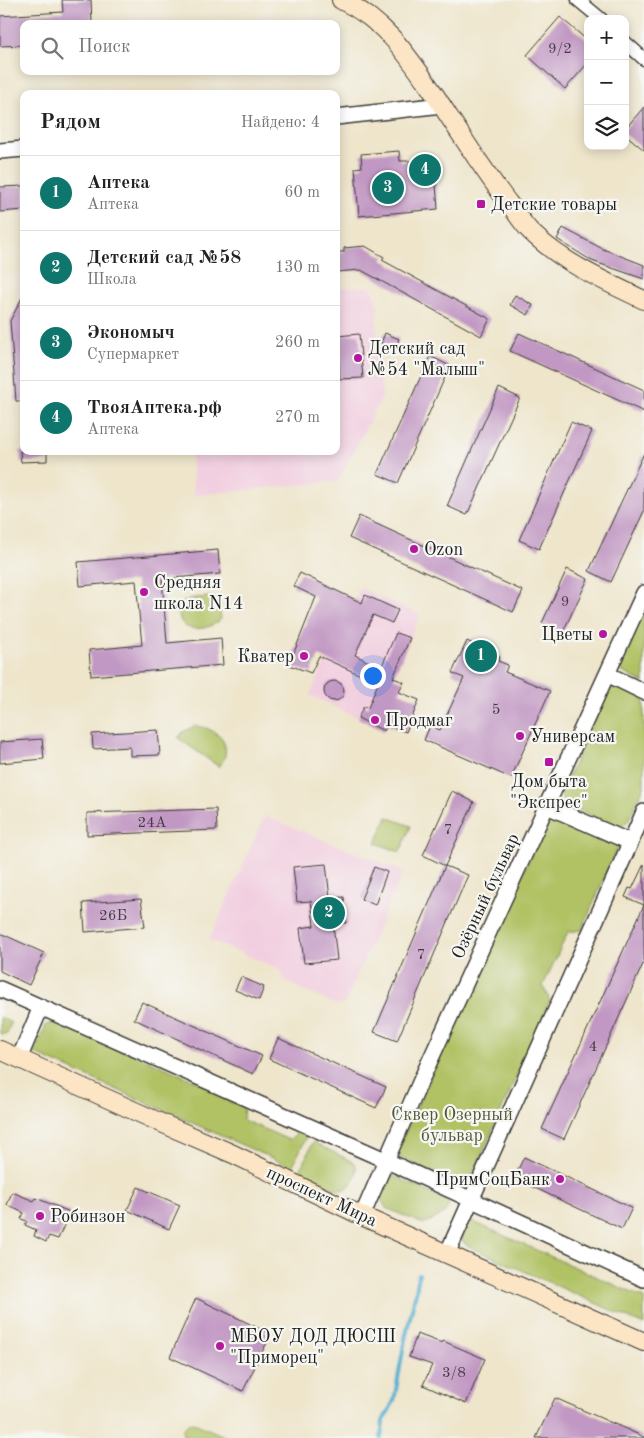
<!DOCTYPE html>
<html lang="ru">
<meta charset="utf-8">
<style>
:root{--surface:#fff;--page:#f2f2f2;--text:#222;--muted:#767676;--line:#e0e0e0;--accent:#0f766e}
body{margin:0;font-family:"Old Standard TT",serif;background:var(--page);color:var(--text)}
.controls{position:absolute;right:15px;top:15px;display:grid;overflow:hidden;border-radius:10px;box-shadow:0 2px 12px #0003}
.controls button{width:45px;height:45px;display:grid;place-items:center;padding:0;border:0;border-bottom:1px solid var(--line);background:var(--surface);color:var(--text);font:25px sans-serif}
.you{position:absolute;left:372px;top:675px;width:18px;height:18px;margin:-12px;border:4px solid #fff;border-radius:50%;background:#1a73e8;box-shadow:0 0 0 8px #1a73e833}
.badge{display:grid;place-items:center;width:32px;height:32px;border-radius:50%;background:var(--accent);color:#fff;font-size:16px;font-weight:700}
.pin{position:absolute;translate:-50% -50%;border:2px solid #fff;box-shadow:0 1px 5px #0006}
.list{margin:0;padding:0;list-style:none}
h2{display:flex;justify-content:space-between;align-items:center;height:65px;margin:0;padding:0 20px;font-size:21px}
h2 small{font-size:16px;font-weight:400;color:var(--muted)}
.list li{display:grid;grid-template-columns:32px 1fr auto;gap:15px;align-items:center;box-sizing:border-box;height:75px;padding:0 20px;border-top:1px solid var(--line)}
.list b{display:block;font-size:19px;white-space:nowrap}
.list p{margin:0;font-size:16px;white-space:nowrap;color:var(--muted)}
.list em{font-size:16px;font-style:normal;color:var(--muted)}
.icon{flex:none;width:28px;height:28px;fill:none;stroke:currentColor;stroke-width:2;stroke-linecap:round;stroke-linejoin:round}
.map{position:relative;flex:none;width:644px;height:1438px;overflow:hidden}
.search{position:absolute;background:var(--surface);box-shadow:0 2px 12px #0003;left:20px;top:20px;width:320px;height:55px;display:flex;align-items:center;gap:12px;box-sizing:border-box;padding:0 18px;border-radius:10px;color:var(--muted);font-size:19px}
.panel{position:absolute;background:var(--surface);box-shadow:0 2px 12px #0003;left:20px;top:90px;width:320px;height:365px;border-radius:10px}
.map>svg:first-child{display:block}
</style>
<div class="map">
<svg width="644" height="1438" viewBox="0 0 644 1438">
<rect width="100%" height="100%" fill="#f6f6f2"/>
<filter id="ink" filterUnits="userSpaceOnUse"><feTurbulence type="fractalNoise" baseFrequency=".02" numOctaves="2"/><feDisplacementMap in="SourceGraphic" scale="10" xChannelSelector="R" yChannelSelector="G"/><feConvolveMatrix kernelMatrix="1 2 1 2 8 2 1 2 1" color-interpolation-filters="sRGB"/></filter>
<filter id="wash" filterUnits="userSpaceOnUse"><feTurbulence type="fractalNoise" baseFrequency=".0096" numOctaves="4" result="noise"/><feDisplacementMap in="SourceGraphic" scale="20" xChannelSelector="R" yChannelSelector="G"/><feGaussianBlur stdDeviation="1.12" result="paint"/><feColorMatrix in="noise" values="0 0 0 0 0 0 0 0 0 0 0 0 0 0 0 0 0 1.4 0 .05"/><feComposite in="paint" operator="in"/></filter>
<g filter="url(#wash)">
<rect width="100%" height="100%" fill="#eee5cb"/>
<path fill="#f2cfe0" d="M366 286 373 290 378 307 376 319 382 397 338 481 194 495 191 451H336V289Z
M360 588 420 615 394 677 405 682 389 718 364 706 358 718 310 695Z
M265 816 403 872 344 1004 336 1005 287 982 278 968 209 940Z"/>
<path fill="#b1c265" stroke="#666f40" d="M209 597 215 598 219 602 221 619C214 627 194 633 184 625 177 619 177 605 185 601 191 597 202 598 209 597Z
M644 608V683L621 671 620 667Z
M616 686 644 698V787L628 821 622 826 616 827 568 805 562 799 561 793 606 692Z
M195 726C217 727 236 746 219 767L178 738 183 732Z
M550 814 619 843 582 930 568 932 543 986 550 1001 466 1190 395 1155Z
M387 817 411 826 400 852 376 843Z
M0 1017 11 1023 7 1034H0Z
M60 1022 244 1102 243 1120 289 1140 303 1127 310 1130 292 1167 34 1053 46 1025 51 1023Z
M313 1142 355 1163C360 1174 350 1192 337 1190L299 1172Z
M391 1175 446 1200 449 1205C445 1216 434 1219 423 1224L386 1208 377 1192 383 1176Z
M469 1220 644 1298V1325L466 1245 462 1240V1235Z
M189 1423H194L229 1438H184L182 1430Z"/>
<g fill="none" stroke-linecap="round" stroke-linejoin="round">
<path stroke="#52afd1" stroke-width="4" d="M381 1438 383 1421 394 1401 405 1339 416 1292 419 1274"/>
</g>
<g id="blocks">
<path fill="#c197c3" d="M62 0H91L92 24H24V45L0 46V16L63 12Z
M560 17 588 41V63L565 89 527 55Z
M644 107V150L625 134V129Z
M399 151 400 161H434L438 209 359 216 355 168 362 167 361 154Z
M24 186V210L0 212V187Z
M563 228 603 249 644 265V279L592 261 557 239Z
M365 246 384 257 382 260 490 319 481 336 361 270 336 272V252H344V248Z
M24 294V401H16L10 321Z
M515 295 533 305 528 315 510 305Z
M385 333 399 339 395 349 381 343Z
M519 333 644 390V412L510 351Z
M359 334 363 378 340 379 337 336Z
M430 356 450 366 398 483 377 474Z
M499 388 520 398 467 515 447 506Z
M571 422 592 431 539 549 519 540Z
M20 451H47V461L21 462Z
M644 453V511L611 582 589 571Z
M359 516 523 591 513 612 349 538Z
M218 550 220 574 162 579 167 643 221 638 223 665 91 676 89 650 142 645 136 581 80 586 78 562Z
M567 569 588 579 563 632 542 623Z
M300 573 362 603 365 595 398 610 392 623 373 615 355 655 381 668 396 633 410 638 393 678 404 682 399 692 419 700 406 732 387 725 384 731 358 718 364 706 368 708 378 683 319 656 311 673 289 665 316 597 293 586Z
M467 641 500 657 498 661 508 665 505 672 550 691 511 778 424 740 430 726 440 730 464 678 452 673Z
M324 691a10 10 0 1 1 20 0a10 10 0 1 1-20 0Z
M158 730 160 755 130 756V747L93 749 92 734Z
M42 739 44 759 0 763V742Z
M452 791 474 802 445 866 423 855Z
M216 809 217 830 87 835V813Z
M326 864 330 898 344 897 346 923 333 924 337 960 304 963 300 928 314 926 311 901 297 902 293 867Z
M644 864V962L564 1139 542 1129 644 905 625 897 629 888 632 889Z
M445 866 468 875 397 1041 374 1032Z
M374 867 387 872 375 905 361 899Z
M141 899 145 927 85 932 83 903Z
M0 933 44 953 29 985 0 971Z
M241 977 264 987 259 1000 235 990Z
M142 1002 262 1056 253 1074 134 1019Z
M278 1038 386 1087 376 1108 269 1059Z
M524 1157 632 1208 622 1229 514 1178Z
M138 1187 180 1205 169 1229 127 1210Z
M12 1192 34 1201 36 1198 70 1212 58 1239 49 1236 46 1242 34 1236 36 1230 25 1225 27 1221 21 1219 24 1213 7 1205Z
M196 1298 271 1334 243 1391 170 1357Z
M417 1334 442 1343 443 1341 485 1359 466 1404 423 1385 432 1365 409 1357Z
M555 1398 644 1437V1438H536Z"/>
</g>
</g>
<g filter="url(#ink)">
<use href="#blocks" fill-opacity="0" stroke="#3c3a36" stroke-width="1"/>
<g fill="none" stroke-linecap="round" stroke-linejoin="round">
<g stroke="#3c3a36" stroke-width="15">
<path id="minor" d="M578 0 601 19
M625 42 644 59"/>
</g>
<g stroke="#3c3a36" stroke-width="18">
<path id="tertiary" d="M336 117 442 105
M0 151 24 149
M607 674 644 692
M547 806 630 842
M0 989 385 1160 644 1279
M19 1059 41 1007
M362 1216 422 1078 644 593
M447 1254 644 812"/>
</g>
<g stroke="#3c3a36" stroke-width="20">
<path id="secondary" d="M341 0C384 20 407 54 433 92 458 130 482 169 510 205 517 214 523 224 531 232 563 263 604 281 644 300
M0 1050 159 1122 233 1154 362 1216 644 1342"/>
</g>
<use href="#minor" stroke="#fff" stroke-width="12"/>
<use href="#tertiary" stroke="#fff" stroke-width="15"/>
<use href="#secondary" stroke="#fce5c4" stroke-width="18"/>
</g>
</g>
<g fill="#b5179e" stroke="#f6f6f2" stroke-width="2">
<rect x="476" y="199" width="10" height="10" rx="2.5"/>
<circle cx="358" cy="358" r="5"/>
<circle cx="414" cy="549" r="5"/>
<circle cx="144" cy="592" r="5"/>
<circle cx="603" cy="634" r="5"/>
<circle cx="304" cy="656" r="5"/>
<circle cx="375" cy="720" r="5"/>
<circle cx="520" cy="736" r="5"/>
<rect x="544" y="757" width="10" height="10" rx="2.5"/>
<circle cx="560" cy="1179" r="5"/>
<circle cx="40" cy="1216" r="5"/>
<circle cx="220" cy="1346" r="5"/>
</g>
<g text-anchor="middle" stroke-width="4.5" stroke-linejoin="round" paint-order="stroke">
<g font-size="15" fill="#453b46">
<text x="560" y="53">9/2</text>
<text x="565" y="606">9</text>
<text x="496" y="714">5</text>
<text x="152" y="827">24А</text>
<text x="448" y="834">7</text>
<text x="113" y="920">26Б</text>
<text x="421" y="959">7</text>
<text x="593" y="1051">4</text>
<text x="454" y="1377">3/8</text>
</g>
<g font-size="18" fill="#1c1c1c" stroke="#f6f6f2" text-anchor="start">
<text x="491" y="210">Детские товары</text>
<text x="368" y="354">Детский сад<tspan x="368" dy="21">№54 "Малыш"</tspan></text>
<text x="424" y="555">Ozon</text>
<text x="154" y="588">Средняя<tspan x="154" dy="21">школа N14</tspan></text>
<text x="593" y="640" text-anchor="end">Цветы</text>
<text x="294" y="662" text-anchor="end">Кватер</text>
<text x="385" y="726">Продмаг</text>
<text x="530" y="742">Универсам</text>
<text x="549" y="787" text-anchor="middle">Дом быта<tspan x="549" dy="21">"Экспрес"</tspan></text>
<text x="550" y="1185" text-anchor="end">ПримСоцБанк</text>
<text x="50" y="1222">Робинзон</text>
<text x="230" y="1342">МБОУ ДОД ДЮСШ<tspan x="230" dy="21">"Приморец"</tspan></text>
</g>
<g font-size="18" fill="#1c1c1c" stroke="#f6f6f2">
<text transform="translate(485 896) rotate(-65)" y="6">Озёрный бульвар</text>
<text transform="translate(322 1196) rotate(25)" y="6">проспект Мира</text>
</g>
<g font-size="18" fill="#505636" stroke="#f6f6f2">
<text x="452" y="1120">Сквер Озерный<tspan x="452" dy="21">бульвар</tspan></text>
</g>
</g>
</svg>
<div class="controls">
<button>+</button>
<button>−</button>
<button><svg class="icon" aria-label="layers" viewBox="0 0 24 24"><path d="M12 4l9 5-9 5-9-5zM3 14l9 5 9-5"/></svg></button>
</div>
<div class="you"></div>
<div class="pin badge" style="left:481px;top:656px">1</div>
<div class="pin badge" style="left:329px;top:913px">2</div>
<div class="pin badge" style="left:388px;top:188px">3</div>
<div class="pin badge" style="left:425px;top:170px">4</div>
<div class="search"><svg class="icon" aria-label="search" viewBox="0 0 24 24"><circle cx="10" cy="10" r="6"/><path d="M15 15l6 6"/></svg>Поиск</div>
<section class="panel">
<h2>Рядом<small>Найдено: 4</small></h2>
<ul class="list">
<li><span class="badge">1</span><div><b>Аптека</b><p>Аптека</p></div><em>60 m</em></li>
<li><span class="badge">2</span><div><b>Детский сад №58</b><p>Школа</p></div><em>130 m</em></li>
<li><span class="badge">3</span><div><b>Экономыч</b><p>Супермаркет</p></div><em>260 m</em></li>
<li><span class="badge">4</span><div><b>ТвояАптека.рф</b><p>Аптека</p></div><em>270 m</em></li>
</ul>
</section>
</div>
